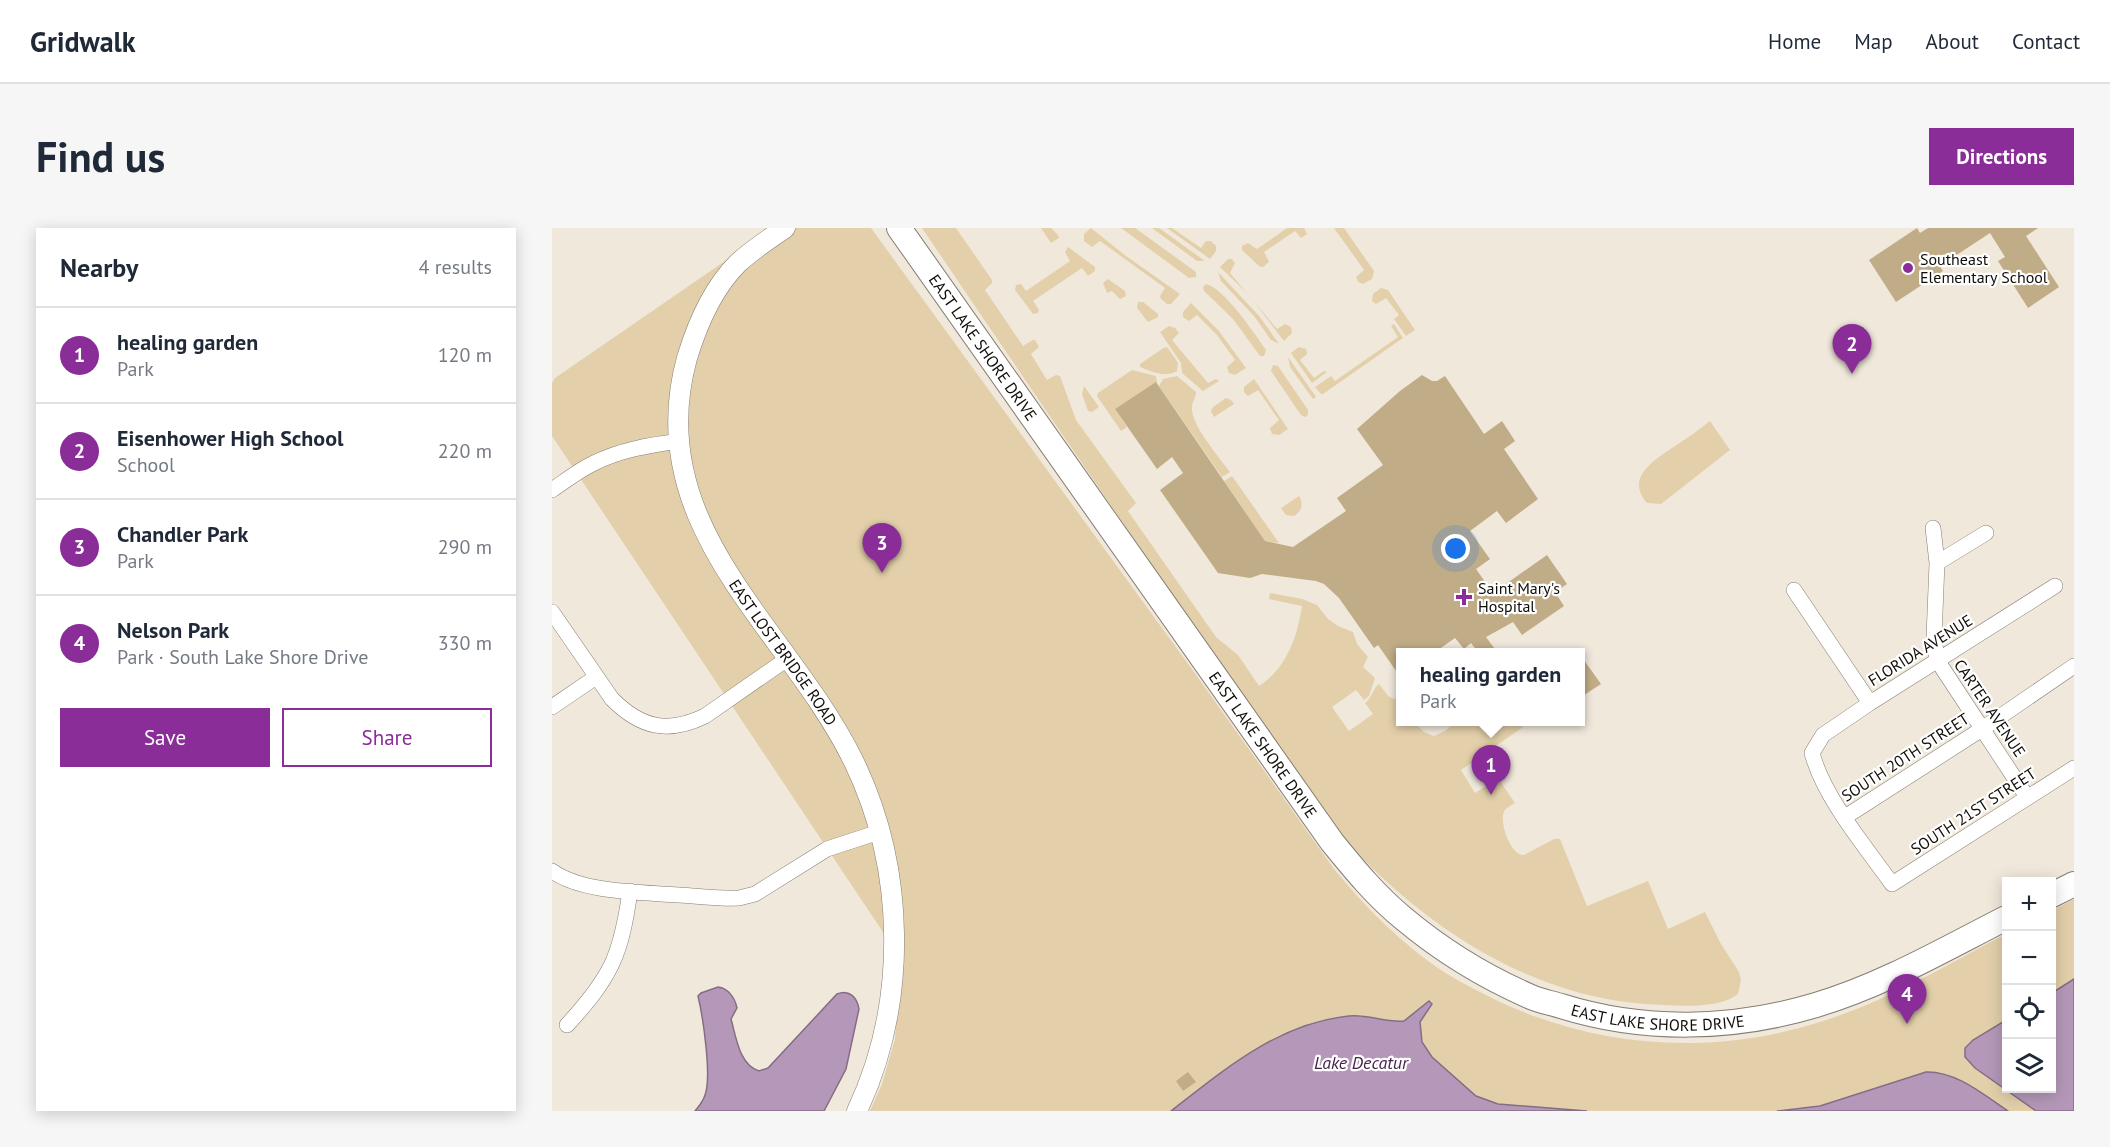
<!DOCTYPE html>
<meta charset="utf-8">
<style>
:root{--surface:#fff;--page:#f6f6f7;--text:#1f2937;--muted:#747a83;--line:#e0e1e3;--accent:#8a2d98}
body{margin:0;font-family:"PT Sans",sans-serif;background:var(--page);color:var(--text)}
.controls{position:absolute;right:18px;bottom:18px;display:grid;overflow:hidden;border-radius:0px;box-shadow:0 3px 15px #0003}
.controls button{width:54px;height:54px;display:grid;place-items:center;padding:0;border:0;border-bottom:2px solid var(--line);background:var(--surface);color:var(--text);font:30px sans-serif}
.you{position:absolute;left:904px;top:321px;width:21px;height:21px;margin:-15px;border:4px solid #fff;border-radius:50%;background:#1a73e8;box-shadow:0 0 0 9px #1a73e833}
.badge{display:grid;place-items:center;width:39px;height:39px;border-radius:50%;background:var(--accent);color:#fff;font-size:20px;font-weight:700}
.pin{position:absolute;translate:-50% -50px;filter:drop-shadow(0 2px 3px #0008)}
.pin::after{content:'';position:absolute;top:32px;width:21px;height:18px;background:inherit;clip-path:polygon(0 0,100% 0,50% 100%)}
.popup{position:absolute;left:844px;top:420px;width:189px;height:78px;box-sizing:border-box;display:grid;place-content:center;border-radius:0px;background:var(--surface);filter:drop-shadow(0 2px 4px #0005);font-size:20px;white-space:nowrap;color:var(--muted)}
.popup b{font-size:22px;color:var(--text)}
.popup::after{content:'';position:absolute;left:50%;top:100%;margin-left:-12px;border:12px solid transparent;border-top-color:var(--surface)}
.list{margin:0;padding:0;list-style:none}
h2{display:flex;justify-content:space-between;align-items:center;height:78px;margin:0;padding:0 24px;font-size:26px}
h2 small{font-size:20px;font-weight:400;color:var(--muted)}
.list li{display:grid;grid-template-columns:39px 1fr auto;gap:18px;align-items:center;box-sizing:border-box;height:96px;padding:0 24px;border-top:2px solid var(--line)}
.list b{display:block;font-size:22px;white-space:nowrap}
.list p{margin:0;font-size:20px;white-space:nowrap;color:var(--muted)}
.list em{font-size:20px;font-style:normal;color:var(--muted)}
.actions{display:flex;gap:12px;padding:18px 24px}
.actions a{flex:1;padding:14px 0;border:2px solid var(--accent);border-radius:0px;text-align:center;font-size:21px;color:var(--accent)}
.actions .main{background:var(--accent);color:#fff}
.icon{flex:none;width:33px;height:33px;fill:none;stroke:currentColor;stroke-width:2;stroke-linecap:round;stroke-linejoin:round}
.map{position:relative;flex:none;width:1522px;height:883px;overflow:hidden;border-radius:0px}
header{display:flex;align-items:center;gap:36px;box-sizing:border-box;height:84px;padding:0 30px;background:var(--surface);border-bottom:2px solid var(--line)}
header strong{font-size:28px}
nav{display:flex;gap:33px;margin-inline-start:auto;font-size:21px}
.intro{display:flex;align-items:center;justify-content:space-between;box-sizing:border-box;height:144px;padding:0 36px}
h1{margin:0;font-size:42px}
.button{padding:15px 27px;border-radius:0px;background:var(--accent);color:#fff;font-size:21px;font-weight:700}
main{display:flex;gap:36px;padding:0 36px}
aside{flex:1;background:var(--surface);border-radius:0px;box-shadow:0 3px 15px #0003}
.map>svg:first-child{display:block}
</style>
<header>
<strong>Gridwalk</strong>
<nav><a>Home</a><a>Map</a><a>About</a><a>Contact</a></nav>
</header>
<div class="intro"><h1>Find us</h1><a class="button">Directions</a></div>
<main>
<aside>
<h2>Nearby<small>4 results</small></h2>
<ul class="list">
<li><span class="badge">1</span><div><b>healing garden</b><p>Park</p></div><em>120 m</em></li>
<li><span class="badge">2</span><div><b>Eisenhower High School</b><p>School</p></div><em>220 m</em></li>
<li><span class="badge">3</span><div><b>Chandler Park</b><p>Park</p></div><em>290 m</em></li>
<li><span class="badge">4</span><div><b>Nelson Park</b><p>Park · South Lake Shore Drive</p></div><em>330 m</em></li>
</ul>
<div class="actions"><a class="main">Save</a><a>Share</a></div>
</aside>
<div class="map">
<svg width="1522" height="883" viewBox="0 0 1522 883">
<rect width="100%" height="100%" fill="#f0e8db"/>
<path fill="#e3d0aa" d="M221 0H319L642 444 782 641C809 674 838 704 872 730 890 744 910 755 930 765 1037 821 1160 830 1274 792 1337 772 1396 736 1454 706V792L1421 812 1416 833 1423 840 1484 883H1457L1396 847 1385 844H1374L1268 878 1225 883H1035L946 876C938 874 930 872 924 868 906 857 867 822 867 801 867 790 874 784 880 776L877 773 852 793C834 795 816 786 797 788 729 794 671 842 619 883H318L330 856 343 811 349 731 0 208V155L3 150Z
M370 0H404L440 52V55L433 62 471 118 481 112H483L487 119 479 126 495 152 504 147 508 148 524 192 584 275 576 283 664 409 686 427 707 458C735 440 745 409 750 378L717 371 718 365 750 371 765 377 776 391 786 398 801 404 805 416 816 429 811 439 823 450 817 468 812 472 804 462 780 479 797 503 821 486 813 475C820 470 821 460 827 456L837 469 849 473V494H862L872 504 882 508 893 503 904 494H966L971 499 909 542 923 565 946 550 963 575C959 578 953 580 952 584 947 595 959 628 972 627L1002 611H1008L1035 678 1096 653 1116 701 1153 684 1169 716 1187 744 1189 752 1186 766C1164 783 1119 777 1093 776 989 769 893 711 820 640 766 587 723 510 678 448 573 300 472 150 370 0Z
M489 0H499L506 7 507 10 499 15Z
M539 0 574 28 628 66 619 76H615L609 71 608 68 613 60 548 13 540 19 532 13V6Z
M569 0H583L644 44V49L637 50Z
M600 0H607L653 33H645Z
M615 0H620L649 20 654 13H659L664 18V23L658 31Z
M735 0H752L755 6 749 10 743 3 712 24 717 34 711 39 707 38 690 22V18L696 15 705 21Z
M782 0H792L822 43 820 51 811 56 806 54 804 49 812 42Z
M516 19 543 39V43L536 48 530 40 481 73 487 82 486 85 481 86 463 62 464 57 469 56 474 63 518 33 513 24Z
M676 31H680L683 35 678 45 725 101 733 96 739 99 740 105 732 113 696 66 668 39Z
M666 44 708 89 727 116 719 112 702 88 669 53Z
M556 51 573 63 574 68 568 71 560 63 555 65 551 55Z
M654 56C672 60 703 106 714 122L712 128H708L681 91 652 63 651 59Z
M829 60 836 62 863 102 854 108 842 91 847 87 834 70 824 76 820 73 821 66Z
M586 74H591L606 86V89L596 94 585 80Z
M639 75 666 102 694 140 683 147 677 145 675 139 683 132 665 107 645 87 637 93 631 89V84Z
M842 96 851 110 771 166H769L763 159 779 148 783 153 846 109 839 98Z
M617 98 623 100 627 105 620 112 656 155 664 151 667 153 651 163 630 145 629 135 608 104Z
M613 119 616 120 626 135 625 143C613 150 600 144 588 139V136Z
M747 119 754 121 755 126 748 132 762 150 772 143 775 144 760 155 739 125Z
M736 129 764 169 761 171 738 139Z
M721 137 726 138 756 182V187L753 189 749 187 719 143Z
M580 142 604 148 605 155 563 181 575 199 569 203 545 168 546 165Z
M625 148 644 164C644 170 639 175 640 182 641 199 667 229 678 244L670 249 607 158 611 151Z
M702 151 736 201 727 207 720 206 718 200 727 192 706 162 696 168 692 164V159Z
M532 158 547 179 540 184 536 183 530 166Z
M674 170 679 172 682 176 662 189 659 183 661 179Z
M1158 193 1178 222 1109 276 1095 275C1072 249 1104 231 1123 218 1135 210 1147 202 1158 193Z
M680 248 727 315 713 313 672 253Z
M747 268C752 276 750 283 742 288L734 287 729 280Z
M1522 671V751L1500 765V683Z"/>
<path fill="#b598b9" stroke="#836e84" stroke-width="1.5" d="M1522 751V883H1484L1423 840 1413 829V820L1421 812 1454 792V860H1500V765Z
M166 759C176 760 183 770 185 780L179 791C184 808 187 837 207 843L216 840 285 766C297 761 305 769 307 781L294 841 272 883H143C147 878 151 874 153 867 160 849 151 789 146 768L149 765Z
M877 773 880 776 868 794 870 814 880 829 924 868 946 876 1035 883H619C673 841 727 795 797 788 816 786 834 795 852 793Z
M1374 844C1404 843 1432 867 1456 883H1225L1268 878Z"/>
<path fill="#c0ac86" d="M1365 0 1368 5 1376 0H1486L1474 8 1507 59 1476 80 1446 33 1453 29 1438 5 1388 38 1391 43 1344 74 1317 32Z
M870 147 880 153H885L893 148 932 206 950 193 963 213 952 221 986 271 954 295 945 283 918 303 938 331 924 341 941 365 995 327 1015 356 1003 364 1012 378 970 407 961 394 934 409 945 424H936L934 422 926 424 919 415 912 421 903 410 883 424H849V450L826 417 822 420 787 370 772 356 764 353 710 346 698 350 666 345 608 262 631 245 620 229 605 241 563 181 604 154 713 313 741 319 794 283 785 270 831 237 805 201 848 163Z
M1029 428 1049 456 1029 469Z
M636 844 644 854 631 863 624 853Z"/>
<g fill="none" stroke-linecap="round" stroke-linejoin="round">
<g stroke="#847d71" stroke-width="16">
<path id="minor" d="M0 262C13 253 26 243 40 236 67 222 98 217 128 213
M1381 300 1385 335 1382 409 1385 432 1475 569
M1385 335 1434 305
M1503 358 1318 475 1271 507 1260 525C1272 570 1313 618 1340 656L1522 540
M1242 362 1318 475
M0 384 60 471C89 500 116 506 153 488L235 431
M0 479 44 449
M1293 589 1430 501 1522 438
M0 643C31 665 89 664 127 667 147 668 167 671 187 670L203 666 275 621 327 604
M15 797C59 749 69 728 78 663"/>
</g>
<g stroke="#847d71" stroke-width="21">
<g id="tertiary">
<path id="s1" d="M233 0C217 11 200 22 186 35 161 60 145 97 135 130 88 300 237 400 302 534 354 642 356 775 305 883"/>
</g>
</g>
<g stroke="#847d71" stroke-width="26">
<g id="primary">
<path id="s2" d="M347 0 780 614C802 641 824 668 851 690 889 722 933 749 979 769 988 773 999 775 1009 778 1092 804 1181 802 1264 777 1331 757 1393 721 1454 690"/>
<path d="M1500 667 1522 656"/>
</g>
</g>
<use href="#minor" stroke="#fff" stroke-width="15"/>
<use href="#tertiary" stroke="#fff" stroke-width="20"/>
<use href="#primary" stroke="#fff" stroke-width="24"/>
</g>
<g fill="#8a2d98" stroke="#fff" stroke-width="2">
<circle cx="1356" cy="40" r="6"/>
<path d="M909 360h6v6h6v6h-6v6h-6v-6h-6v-6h6z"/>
</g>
<g text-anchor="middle" stroke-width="4.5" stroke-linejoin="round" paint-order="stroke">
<g font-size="16" fill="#0f0d08" stroke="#fff" text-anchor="start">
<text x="1368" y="37">Southeast<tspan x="1368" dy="18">Elementary School</tspan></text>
<text x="926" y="366">Saint Mary's<tspan x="926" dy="18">Hospital</tspan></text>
</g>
<g font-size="16" fill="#0f0d08" stroke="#fff">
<text dy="6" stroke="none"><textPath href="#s2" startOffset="146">EAST LAKE SHORE DRIVE</textPath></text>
<text transform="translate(1368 422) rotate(-32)" y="6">FLORIDA AVENUE</text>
<text dy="6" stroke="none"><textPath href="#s1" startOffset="490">EAST LOST BRIDGE ROAD</textPath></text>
<text transform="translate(1438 480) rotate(56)" y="6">CARTER AVENUE</text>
<text dy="6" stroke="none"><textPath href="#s2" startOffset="632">EAST LAKE SHORE DRIVE</textPath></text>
<text transform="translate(1353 529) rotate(-33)" y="6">SOUTH 20TH STREET</text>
<text transform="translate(1421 583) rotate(-33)" y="6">SOUTH 21ST STREET</text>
<text dy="6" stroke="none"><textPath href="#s2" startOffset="1136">EAST LAKE SHORE DRIVE</textPath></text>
</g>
<g font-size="18" font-style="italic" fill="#48224e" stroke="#fff">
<text x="809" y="841">Lake Decatur</text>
</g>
</g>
</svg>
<div class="controls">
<button>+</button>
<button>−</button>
<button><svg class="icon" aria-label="locate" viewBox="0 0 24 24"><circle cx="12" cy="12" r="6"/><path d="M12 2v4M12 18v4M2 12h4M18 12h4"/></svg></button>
<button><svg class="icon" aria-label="layers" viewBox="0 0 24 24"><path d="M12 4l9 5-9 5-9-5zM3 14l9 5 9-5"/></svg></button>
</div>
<div class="you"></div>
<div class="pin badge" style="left:939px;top:567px">1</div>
<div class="popup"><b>healing garden</b>Park</div>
<div class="pin badge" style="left:1300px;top:146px">2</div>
<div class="pin badge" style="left:330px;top:345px">3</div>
<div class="pin badge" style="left:1355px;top:796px">4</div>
</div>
</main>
